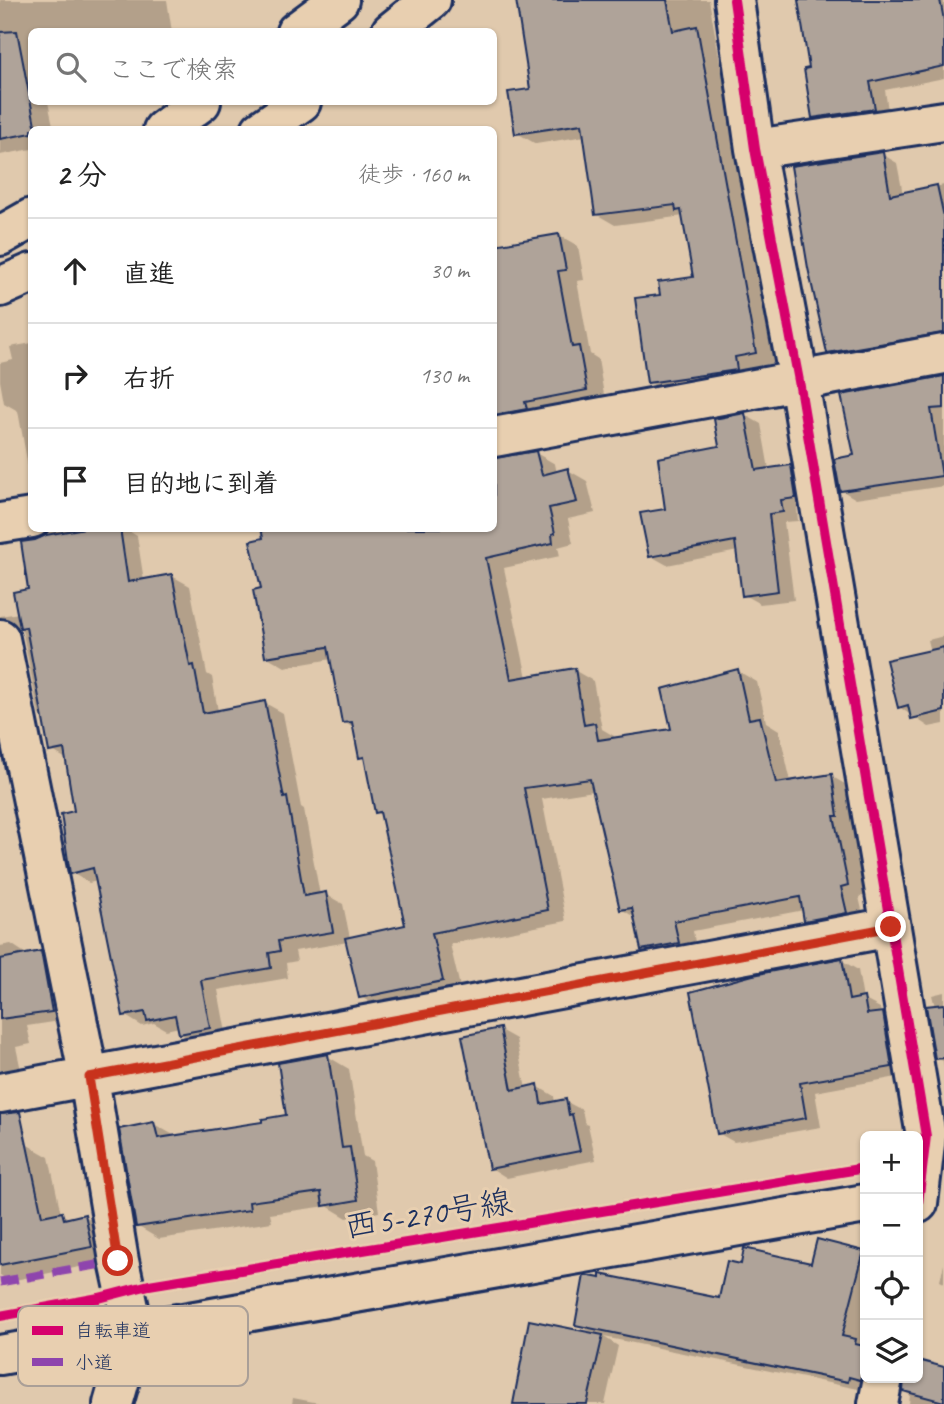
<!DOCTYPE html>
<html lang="ja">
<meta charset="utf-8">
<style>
:root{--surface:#fff;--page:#f6f6f6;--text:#222;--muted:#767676;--line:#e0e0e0}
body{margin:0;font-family:Caveat,"Klee One",sans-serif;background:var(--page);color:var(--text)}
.controls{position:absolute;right:21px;bottom:21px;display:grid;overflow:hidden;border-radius:10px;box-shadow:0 2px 5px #0004}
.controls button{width:63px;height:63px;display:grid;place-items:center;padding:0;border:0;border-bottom:2px solid var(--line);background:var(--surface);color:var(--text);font:35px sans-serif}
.stop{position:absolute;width:21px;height:21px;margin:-16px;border:5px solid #c8321e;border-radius:50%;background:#fff}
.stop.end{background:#c8321e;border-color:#fff;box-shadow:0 2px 7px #0008}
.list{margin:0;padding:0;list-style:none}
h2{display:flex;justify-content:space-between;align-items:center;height:91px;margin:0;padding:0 28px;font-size:30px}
h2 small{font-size:23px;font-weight:400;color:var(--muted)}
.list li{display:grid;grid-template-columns:46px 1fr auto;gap:21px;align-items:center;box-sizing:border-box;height:105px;padding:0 28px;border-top:2px solid var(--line)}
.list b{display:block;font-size:26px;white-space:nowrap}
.list em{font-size:23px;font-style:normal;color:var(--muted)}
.icon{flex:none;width:38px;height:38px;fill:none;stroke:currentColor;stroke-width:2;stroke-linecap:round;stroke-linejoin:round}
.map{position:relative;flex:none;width:944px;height:1404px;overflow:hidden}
.search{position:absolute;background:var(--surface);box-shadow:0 2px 5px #0004;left:28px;top:28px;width:469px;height:77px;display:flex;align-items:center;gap:18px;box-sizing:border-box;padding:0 24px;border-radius:10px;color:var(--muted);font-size:26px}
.panel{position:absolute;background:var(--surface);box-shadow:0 2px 5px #0004;left:28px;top:126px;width:469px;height:406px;border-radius:10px}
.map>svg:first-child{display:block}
</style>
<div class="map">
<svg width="944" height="1404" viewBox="0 0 944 1404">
<rect width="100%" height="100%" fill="#e0c9ad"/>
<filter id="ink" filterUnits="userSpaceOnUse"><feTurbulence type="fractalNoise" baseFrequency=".0143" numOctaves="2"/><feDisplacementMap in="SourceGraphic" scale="14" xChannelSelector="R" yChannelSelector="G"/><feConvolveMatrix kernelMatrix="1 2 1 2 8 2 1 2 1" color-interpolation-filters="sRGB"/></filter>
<g filter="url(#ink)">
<path fill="#0003" d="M0 0H167L172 32H32V102H48L54 130H32V149L0 155Z
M518 0H709L774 363 753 367 756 380 668 393 649 382 662 296 695 279 684 216 615 225 596 214 585 136 536 144 517 133 532 91Z
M867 0H944V78L885 90 889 117 829 126 814 117 811 70Z
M882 154 897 163 903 194 944 185V343L843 361 828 352Z
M559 235 578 246 584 280 577 281 590 354 598 359 605 401 494 439V247Z
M32 343V488L18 411 4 403 0 381V363L13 360 10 347Z
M944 378V486L856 499 841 490 856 456Z
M745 415 761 424 769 469 791 467 807 476 812 506 797 508 798 521 784 522 794 600 760 604 744 595 738 551 667 565 651 556 667 510 721 447Z
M536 453 555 464 557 473 568 470 587 481 595 513 568 519 573 543 558 547 560 556 504 568 527 678 574 670 593 681 602 729 614 736V739L673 731 738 671 757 682 766 722 779 730 791 782 831 776 850 787 856 826 853 827 866 895 859 897 865 923 825 931 806 920 804 910 693 931 697 953 662 960 643 949 636 918 621 909 594 791 542 799 566 921 450 944 461 991 379 1008 361 997 348 942 295 951 297 961 286 963 288 978 218 990 227 1038 198 1044 180 1033 179 1027 166 1030 154 1023 142 1026 124 1015 97 881 89 883 72 873 76 812 68 760 51 750 45 718 39 715 23 634 20 627H14L0 638V616L19 613 30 590 36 541 47 536 53 528H124L137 536 144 581 172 576 190 586 207 674 212 677 218 711 265 703 283 713 301 807 304 809 320 895 325 894 343 904 350 938 407 926 383 816 376 812 367 760 360 757 355 729 344 722 332 659 285 667 266 656 494 528V458Z
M944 636V724L929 727 899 707 931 652 928 640Z
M11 944 28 955 41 953 56 962 67 1020 27 1026 31 1044 16 1047 22 1075 0 1080V946Z
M841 960 858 970 863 999 880 1008 881 1014 899 1023 908 1075 815 1092 821 1127 734 1142 718 1133Z
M944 992V1067L943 1061 937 1058 935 1007 932 995Z
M500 1030 516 1039 526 1089 537 1086 554 1096 555 1103 565 1101 582 1110 585 1124 588 1125 596 1160 507 1178 491 1168Z
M327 1056 349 1069 363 1156 372 1161 379 1212 347 1218 327 1206 270 1214 272 1222 159 1239 137 1226 154 1124 177 1137 264 1124 288 1116Z
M26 1144 49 1157 61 1214 71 1219 85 1216 108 1230 114 1260 10 1281 0 1275V1148Z
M863 1253 865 1254V1325L860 1344 865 1346V1378L878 1393 604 1337 618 1346 605 1404H514L593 1334 577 1324 721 1301 742 1266 813 1265Z
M944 1264V1283L940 1281Z
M918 1362 944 1368V1404H909L910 1395 904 1392 905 1378H918Z
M293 1398 324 1404H292Z"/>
<path fill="#afa399" stroke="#1b2f5e" stroke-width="2" d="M516 0H667L673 31 697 26 756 353 735 357 737 370 647 383 635 298 660 295 658 282 693 277 681 210 676 211 675 205 595 215 582 124 515 134 508 92 530 89Z
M798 0H940L944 20V66L870 82 875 109 812 118 804 69 809 68Z
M17 31 36 130H32V133L0 139V32Z
M883 152 890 195 937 185 944 217V333L827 353 808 268 791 166Z
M559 234 566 270 558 271 572 347 579 346 587 390 525 402 527 409 494 415V245Z
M944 376V408L931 409 942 476 840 491 834 459 854 455 841 395Z
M745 413 756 470 791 465 796 498 781 500 783 512 769 514 778 591 742 596 735 541 649 557 640 513 665 509 658 458 719 446 714 419Z
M536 451 542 475 568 468 577 502 549 508 555 533 552 534 553 543 486 558 511 679 575 668 584 725 595 723 598 740 671 729 662 689 738 669 749 719 760 717 776 783 832 774 838 816H834L848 885 841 887 847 913 804 921 800 897 674 921 679 943 641 950 632 908 620 910 590 779 524 788 548 910 432 933 443 981 359 998 345 938 405 925 380 812 375 813 364 757 359 758 352 722 342 723 328 647 265 657 253 590 261 588 250 541 263 538 261 528H494V458Z
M85 528H120L128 582 172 574 190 666 194 665 203 713 265 701 284 798 287 797 304 896 326 892 333 932 278 941 280 951 269 953 271 968 201 980 210 1028 179 1034 175 1015 147 1021 145 1012 123 1016 93 868 70 874 61 814 74 811 64 749 49 752 26 627 20 628 13 592 28 589 21 542 35 540 46 535Z
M944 647V711L911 719 908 705 898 708 886 660Z
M41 951 52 1012 0 1019V959Z
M842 958 849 1000 864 997 867 1014 883 1012 892 1067 800 1083 806 1118 717 1134 690 992 753 975Z
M944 1004V1058L935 1059 926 1006Z
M500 1028 512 1090 538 1084 541 1104 566 1099 569 1115 572 1114 580 1151 489 1169 462 1036Z
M328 1054 342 1148 350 1147 358 1200 323 1206 321 1192 249 1202 250 1210 136 1227 119 1129 154 1122 158 1138 262 1122V1119L286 1115 278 1063Z
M20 1112 42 1216 62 1212 64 1219 85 1214 92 1247 0 1265V1114Z
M817 1239 864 1251 842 1336 856 1339 855 1344 865 1346V1366L860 1380 849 1377 848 1382 575 1325 584 1275 600 1278V1274L719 1298 727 1261 741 1264 744 1248 811 1263Z
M529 1320 603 1335 587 1404H513Z
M918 1360 944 1367V1402L903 1391 904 1378H918Z"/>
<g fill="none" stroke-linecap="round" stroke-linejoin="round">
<g stroke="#1b2f5e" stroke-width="44">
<path id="minor" d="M734 0 755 149 799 381 926 1136 918 1203
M755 149 944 121
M494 437 944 354
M0 523 32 518
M0 639 89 1078 119 1261 134 1331 113 1404
M0 1093 891 927
M0 1355 865 1204
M878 1404 883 1378"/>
</g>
<g stroke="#1b2f5e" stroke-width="44">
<path id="trunk" d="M296 32 339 0
M391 32 431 0
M163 130 201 102
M261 130 301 102
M0 236 32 218
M0 287 32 273"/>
</g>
<use href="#minor" stroke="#e8cfb0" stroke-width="38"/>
<use href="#trunk" stroke="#e8cfb0" stroke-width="38"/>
<path stroke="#8e44ad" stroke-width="9" stroke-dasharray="18 9" stroke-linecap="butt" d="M0 1282 119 1261"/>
<g stroke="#e8cfb0" stroke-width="15">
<path id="cycleway" d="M734 0 755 149 799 381 926 1136 918 1203
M0 1316 99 1298 149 1285 865 1168"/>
</g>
<use href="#cycleway" stroke="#d6006c" stroke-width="10"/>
</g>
</g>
<g fill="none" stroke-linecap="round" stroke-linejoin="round" filter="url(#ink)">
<path stroke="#c8321e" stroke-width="9" d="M118 1261 89 1077 891 927"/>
</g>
<g text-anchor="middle" stroke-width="6" stroke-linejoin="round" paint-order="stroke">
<g font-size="33" fill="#1b2f5e" stroke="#e8cfb0">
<text transform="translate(428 1213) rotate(-9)" y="12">西5-270号線</text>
</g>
</g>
<rect x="18" y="1306" width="230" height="80" rx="10" fill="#e8cfb0" stroke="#aa9f97" stroke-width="2"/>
<rect x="32" y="1326" width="31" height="9" fill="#d6006c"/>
<rect x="32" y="1358" width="31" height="8" fill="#8e44ad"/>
<g font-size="19" fill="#1b2f5e">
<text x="75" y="1337">自転車道</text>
<text x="75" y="1369">小道</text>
</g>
</svg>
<div class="controls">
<button>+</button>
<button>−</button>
<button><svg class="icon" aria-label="locate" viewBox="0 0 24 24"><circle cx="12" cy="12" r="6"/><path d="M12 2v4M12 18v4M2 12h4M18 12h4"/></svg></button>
<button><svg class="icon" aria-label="layers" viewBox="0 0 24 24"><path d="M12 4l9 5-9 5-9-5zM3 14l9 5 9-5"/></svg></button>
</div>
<div class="stop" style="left:118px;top:1261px"></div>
<div class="stop end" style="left:891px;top:927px"></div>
<div class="search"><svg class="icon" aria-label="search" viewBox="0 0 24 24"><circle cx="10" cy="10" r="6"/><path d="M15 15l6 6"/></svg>ここで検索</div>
<section class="panel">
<h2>2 分<small>徒歩 · 160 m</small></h2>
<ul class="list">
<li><svg class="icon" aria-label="ahead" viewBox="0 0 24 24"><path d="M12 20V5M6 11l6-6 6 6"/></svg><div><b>直進</b></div><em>30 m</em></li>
<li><svg class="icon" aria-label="right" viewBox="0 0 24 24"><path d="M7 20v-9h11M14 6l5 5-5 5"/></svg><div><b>右折</b></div><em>130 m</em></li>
<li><svg class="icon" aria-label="arrive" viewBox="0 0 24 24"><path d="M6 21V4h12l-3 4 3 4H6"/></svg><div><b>目的地に到着</b></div></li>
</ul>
</section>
</div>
